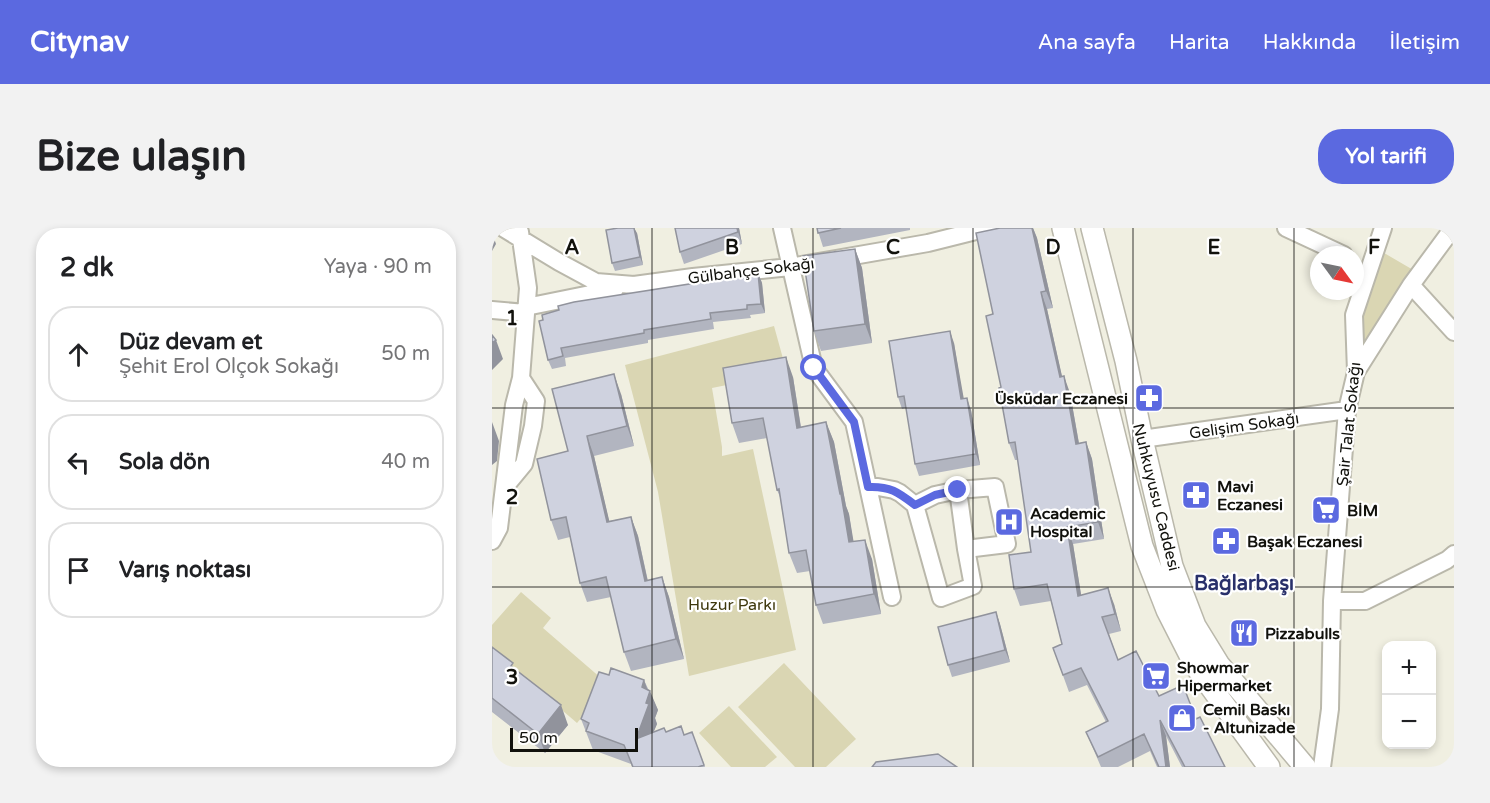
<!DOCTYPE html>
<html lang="tr">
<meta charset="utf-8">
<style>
:root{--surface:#fff;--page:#f2f2f2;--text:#202124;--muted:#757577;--line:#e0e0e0;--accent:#5b69e0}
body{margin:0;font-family:"Varela Round",sans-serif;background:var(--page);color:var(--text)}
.controls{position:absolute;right:18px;bottom:18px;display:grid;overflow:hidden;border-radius:12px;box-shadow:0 3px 9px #0003}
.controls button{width:54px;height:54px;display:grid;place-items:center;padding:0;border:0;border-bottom:2px solid var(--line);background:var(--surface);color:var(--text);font:30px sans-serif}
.compass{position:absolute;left:818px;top:18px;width:54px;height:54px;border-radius:50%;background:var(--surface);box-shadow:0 3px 9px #0003;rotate:123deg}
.scale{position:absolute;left:18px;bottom:15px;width:128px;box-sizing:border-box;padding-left:6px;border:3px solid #11110c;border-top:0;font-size:16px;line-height:21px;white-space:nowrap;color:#11110c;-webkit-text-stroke:4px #fff;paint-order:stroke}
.stop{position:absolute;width:18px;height:18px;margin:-14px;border:4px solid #5b69e0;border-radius:50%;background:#fff}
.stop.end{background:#5b69e0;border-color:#fff;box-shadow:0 2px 6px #0008}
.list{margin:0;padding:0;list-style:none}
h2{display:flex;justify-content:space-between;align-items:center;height:78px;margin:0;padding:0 24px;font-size:26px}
h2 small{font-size:20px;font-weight:400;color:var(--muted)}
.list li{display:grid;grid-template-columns:39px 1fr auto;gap:18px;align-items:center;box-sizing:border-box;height:96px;margin:0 12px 12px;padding:0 12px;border:2px solid var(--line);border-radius:24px}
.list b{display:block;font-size:22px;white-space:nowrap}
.list p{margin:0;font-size:20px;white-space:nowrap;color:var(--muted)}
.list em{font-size:20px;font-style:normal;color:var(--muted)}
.icon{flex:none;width:33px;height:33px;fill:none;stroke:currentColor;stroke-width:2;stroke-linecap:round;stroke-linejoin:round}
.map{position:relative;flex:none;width:962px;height:539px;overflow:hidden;border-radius:24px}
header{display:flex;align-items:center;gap:36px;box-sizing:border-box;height:84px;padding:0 30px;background:var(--accent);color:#fff}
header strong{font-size:28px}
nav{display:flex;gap:33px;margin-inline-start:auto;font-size:21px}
.intro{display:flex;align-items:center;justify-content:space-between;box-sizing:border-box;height:144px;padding:0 36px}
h1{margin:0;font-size:42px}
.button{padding:15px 27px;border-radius:24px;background:var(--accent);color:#fff;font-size:21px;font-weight:700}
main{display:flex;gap:36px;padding:0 36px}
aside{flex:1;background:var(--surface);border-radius:24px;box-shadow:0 3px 9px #0003}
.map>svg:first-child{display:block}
</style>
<header>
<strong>Citynav</strong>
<nav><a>Ana sayfa</a><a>Harita</a><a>Hakkında</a><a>İletişim</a></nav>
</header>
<div class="intro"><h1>Bize ulaşın</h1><a class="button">Yol tarifi</a></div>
<main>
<aside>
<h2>2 dk<small>Yaya · 90 m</small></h2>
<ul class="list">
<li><svg class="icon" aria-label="ahead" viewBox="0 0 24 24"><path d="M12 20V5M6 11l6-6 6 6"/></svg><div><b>Düz devam et</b><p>Şehit Erol Olçok Sokağı</p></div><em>50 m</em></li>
<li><svg class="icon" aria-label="left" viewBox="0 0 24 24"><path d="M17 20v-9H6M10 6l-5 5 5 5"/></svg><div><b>Sola dön</b></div><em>40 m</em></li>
<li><svg class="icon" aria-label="arrive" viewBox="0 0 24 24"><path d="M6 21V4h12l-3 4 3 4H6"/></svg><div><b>Varış noktası</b></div></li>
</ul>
</aside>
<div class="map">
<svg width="962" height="539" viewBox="0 0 962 539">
<rect width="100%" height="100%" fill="#f0efe1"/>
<path fill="#dad6b3" d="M887 22 923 43 869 129 866 87Z
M282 98 295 145 220 160 230 219V228L261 221 304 422 197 448 166 264 133 137Z
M29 364 59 390 51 400 117 457 85 495 0 422V397Z
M292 435 364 511 334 539H303L246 479Z
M237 478 285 529 273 539H239L207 505Z"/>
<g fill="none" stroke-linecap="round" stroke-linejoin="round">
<g stroke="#bab8ab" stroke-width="20">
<path id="minor" d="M11 0 67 34 104 54 142 57 201 49 298 39 436 15 496 0
M290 0 322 140 362 194 400 369
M794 0 852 27
M919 57 962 104
M34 79 123 61
M0 82 34 85
M864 144 919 57 961 0
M650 211 855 182
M13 259 32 236 41 198 44 173 29 150
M376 259H386L402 262 408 265 423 277 449 370 481 358 474 321
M423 277 443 267 466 262 503 259 515 316 474 321 466 262
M0 313 7 300 22 177 29 150 36 60 28 4
M840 373H873L955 332 962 326
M830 539 838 481 840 373 855 182 864 144 862 87 891 0"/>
</g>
<g stroke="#bab8ab" stroke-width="24">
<path id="major" d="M571 0 650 318 675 382 703 437 777 539
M600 0 634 133 650 211 680 338 703 398 727 437 813 539"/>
</g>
<use href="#minor" stroke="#fff" stroke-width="16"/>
<use href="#major" stroke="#fff" stroke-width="21"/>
</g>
<path fill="#b2b5c0" d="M247 0 250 16 192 36 188 24Z
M325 0H418V2L331 19Z
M508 0H541L545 10 561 80 555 81 570 149 578 165 587 215 594 214 600 231 612 311 581 316 589 367 622 376 629 403 617 406 626 432 667 468 704 491 733 539H690L674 508 678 539H665L658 523 626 539H609L594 504 614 494 595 457 577 464 561 420 570 416 559 373 528 378 522 361 539 324 526 232H523L517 215 509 159 501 86Z
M145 5 151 37 123 43 120 35Z
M363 21 370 40 380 115 329 123 322 103Z
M266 45 270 55 273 85 258 87 259 90 221 94 222 101 156 112V115L73 130 74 138 60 141 56 132 47 93Z
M462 115 471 171 479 182 488 237 427 248 423 236 414 180 410 181 406 169Z
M301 149 309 199 334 194 342 214 354 278 357 286 361 314 380 331 389 386 331 396 324 377 318 343 305 345 297 325 288 269 285 262 275 210 247 215 240 195Z
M129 166 142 218 102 228 117 293 139 289 146 308 156 353 170 349 177 369 192 431 139 443 132 424 119 369 95 374 88 355 78 309 66 312 59 292 76 223Z
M504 384 508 396 518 434 460 449 456 437Z
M0 419 76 497 53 525 0 484Z
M117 447 152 452 166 482 163 490 165 496 161 504H174L193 507 200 504 213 539H140L139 536 101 522 89 491Z"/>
<path fill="#91939c" d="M142 0 145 5 151 37 148 29Z
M245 0H247L250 16 246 4Z
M540 0H541L545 10 561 80 554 63Z
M0 4 4 16 0 23Z
M363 21 370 40 380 115 373 96Z
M266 45 270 55 273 85 269 76Z
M549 64 555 81 574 166 568 149Z
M458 103 462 115 474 183 469 171Z
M4 112 11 131 0 142V115Z
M294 129 301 149 312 220 305 200Z
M122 146 129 166 142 218 135 198Z
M572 148 578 165 590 233 584 216Z
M475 170 479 182 488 237 484 226Z
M0 194 7 213 5 233 0 237Z
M334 194 342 214 354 278 357 286 365 334 357 314Z
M95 208 102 228 122 313 115 294Z
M594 214 600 231 612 311 606 294Z
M139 289 146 308 160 373 153 353Z
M575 299 581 316 592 385 586 368Z
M373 312 380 331 389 386 382 366Z
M170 349 177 369 192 431 184 411Z
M616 360 622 376 629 403 623 386Z
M504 384 508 396 518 434 513 422Z
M152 452 157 466 158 463 166 482 163 490 165 496 151 530 144 511 150 459Z
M69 477 76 497 53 525 46 506Z
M668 492 674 508 678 539H674Z"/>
<path fill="#cfd2df" stroke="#91939c" stroke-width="1.5" d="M126 0H142L148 29 120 35 114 2Z
M183 0H245L246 4 188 24Z
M325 0H349L326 5Z
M508 0H540L554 63 549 64 568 149 572 148 584 216 594 214 606 294 575 299 586 368 616 360 623 386 610 389 626 432 644 423 667 468 691 457 704 491 708 489 733 539H693L668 492 674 539H667L652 506 606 529 594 504 616 493 589 440 571 447 561 420 570 416 555 356 522 361 517 327 539 324 523 214 517 215 507 160 509 159 494 88 501 86 484 5Z
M363 21 373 96 322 103 311 28Z
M266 45 269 76 255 77V81L218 85 219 91 152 102V105L69 120 71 128 56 132 47 93 51 92 50 87 67 82 66 78 82 74 229 51V49Z
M458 103 469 171 475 170 484 226 423 236 412 168 406 169 397 113Z
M0 107 4 112 0 115Z
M294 129 305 200 334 194 348 266H349L357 314 373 312 382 366 324 377 314 322 297 325 287 261 285 262 271 190 240 195 231 140Z
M122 146 135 198 95 208 115 294 139 289 153 353 170 349 184 411 132 424 114 349 88 355 74 289 59 292 45 231 76 223 60 161Z
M504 384 513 422 456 437 446 399Z
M0 419 21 435 19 438 69 477 46 506 0 470Z
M119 440 152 452 150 459 158 463 154 475 157 476 144 511 172 500 174 504 189 498 192 507 200 504 212 537 206 539H141L132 517 94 503 97 495 89 491 107 444 117 447Z
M446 526 465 539H380L384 534Z"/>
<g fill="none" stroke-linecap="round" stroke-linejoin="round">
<path stroke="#5b69e0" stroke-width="8" d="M322 140 362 194 376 259C398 258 406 264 423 277L443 267 466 262"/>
</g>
<path fill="none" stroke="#11110c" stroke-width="1.5" stroke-opacity="0.55" d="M160 0V539M321 0V539M481 0V539M641 0V539M802 0V539M0 180H962M0 359H962"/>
<defs>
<g id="pharmacy-square" transform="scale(1.5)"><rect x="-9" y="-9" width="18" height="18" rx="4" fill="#5b69e0" stroke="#fff"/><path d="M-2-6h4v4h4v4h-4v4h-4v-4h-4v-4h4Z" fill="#fff"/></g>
<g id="supermarket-square" transform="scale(1.5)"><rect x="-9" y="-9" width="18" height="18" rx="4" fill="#5b69e0" stroke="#fff"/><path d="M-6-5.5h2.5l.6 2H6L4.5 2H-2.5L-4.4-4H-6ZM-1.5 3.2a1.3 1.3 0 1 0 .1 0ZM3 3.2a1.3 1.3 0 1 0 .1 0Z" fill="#fff"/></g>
<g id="hospital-square" transform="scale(1.5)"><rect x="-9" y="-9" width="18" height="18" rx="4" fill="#5b69e0" stroke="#fff"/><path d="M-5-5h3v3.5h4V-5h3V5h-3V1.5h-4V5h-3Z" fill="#fff"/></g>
<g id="restaurant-square" transform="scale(1.5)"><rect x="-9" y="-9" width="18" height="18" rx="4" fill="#5b69e0" stroke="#fff"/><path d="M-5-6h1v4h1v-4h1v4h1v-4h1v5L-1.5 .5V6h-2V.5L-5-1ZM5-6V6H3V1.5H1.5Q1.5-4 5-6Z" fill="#fff"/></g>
<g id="shop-square" transform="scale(1.5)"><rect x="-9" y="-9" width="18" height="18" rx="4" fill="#5b69e0" stroke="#fff"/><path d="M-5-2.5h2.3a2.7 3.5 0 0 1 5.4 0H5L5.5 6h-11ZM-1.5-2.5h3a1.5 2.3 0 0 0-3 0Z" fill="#fff"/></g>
</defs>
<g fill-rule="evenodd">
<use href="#pharmacy-square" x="657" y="170"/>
<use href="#pharmacy-square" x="704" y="267"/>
<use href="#supermarket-square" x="834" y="282"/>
<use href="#hospital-square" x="517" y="294"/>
<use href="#pharmacy-square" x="734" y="313"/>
<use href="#restaurant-square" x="752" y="405"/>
<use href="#supermarket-square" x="664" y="448"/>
<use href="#shop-square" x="690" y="490"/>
</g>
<g text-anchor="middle" stroke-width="4.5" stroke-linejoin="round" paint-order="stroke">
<g font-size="16" fill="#11110c" stroke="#fff">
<text transform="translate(259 42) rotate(-7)" y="6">Gülbahçe Sokağı</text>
<text transform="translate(856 196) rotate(-84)" y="6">Şair Talat Sokağı</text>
<text transform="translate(752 197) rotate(-8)" y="6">Gelişim Sokağı</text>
<text transform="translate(665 269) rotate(76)" y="6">Nuhkuyusu Caddesi</text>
</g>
<g font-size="16" font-weight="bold" fill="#11110c" stroke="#fff" text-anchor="start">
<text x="636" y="176" text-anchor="end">Üsküdar Eczanesi</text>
<text x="725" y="264">Mavi<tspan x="725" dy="18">Eczanesi</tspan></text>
<text x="855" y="288">BİM</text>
<text x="538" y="291">Academic<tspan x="538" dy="18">Hospital</tspan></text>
<text x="755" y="319">Başak Eczanesi</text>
<text x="773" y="411">Pizzabulls</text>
<text x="685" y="445">Showmar<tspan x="685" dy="18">Hipermarket</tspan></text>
<text x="711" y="487">Cemil Baskı<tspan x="711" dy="18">- Altunizade</tspan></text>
</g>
<g font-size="16" fill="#3d370c" stroke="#fff">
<text x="240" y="382">Huzur Parkı</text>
</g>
<g font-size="20" font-weight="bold" fill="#29306a" stroke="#fff">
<text x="752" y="362">Bağlarbaşı</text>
</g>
</g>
<g font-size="20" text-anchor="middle" font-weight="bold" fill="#11110c" stroke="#fff" stroke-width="4.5" stroke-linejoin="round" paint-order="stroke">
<text x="80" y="26">A</text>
<text x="240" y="26">B</text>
<text x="401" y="26">C</text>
<text x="561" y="26">D</text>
<text x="722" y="26">E</text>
<text x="882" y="26">F</text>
<text x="20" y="97">1</text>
<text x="20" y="276">2</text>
<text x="20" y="456">3</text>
</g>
</svg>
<div class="controls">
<button>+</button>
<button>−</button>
</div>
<svg class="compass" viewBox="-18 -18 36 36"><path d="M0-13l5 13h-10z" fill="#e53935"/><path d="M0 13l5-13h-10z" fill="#757577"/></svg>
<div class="scale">50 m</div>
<div class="stop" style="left:322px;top:140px"></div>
<div class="stop end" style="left:466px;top:262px"></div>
</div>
</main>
